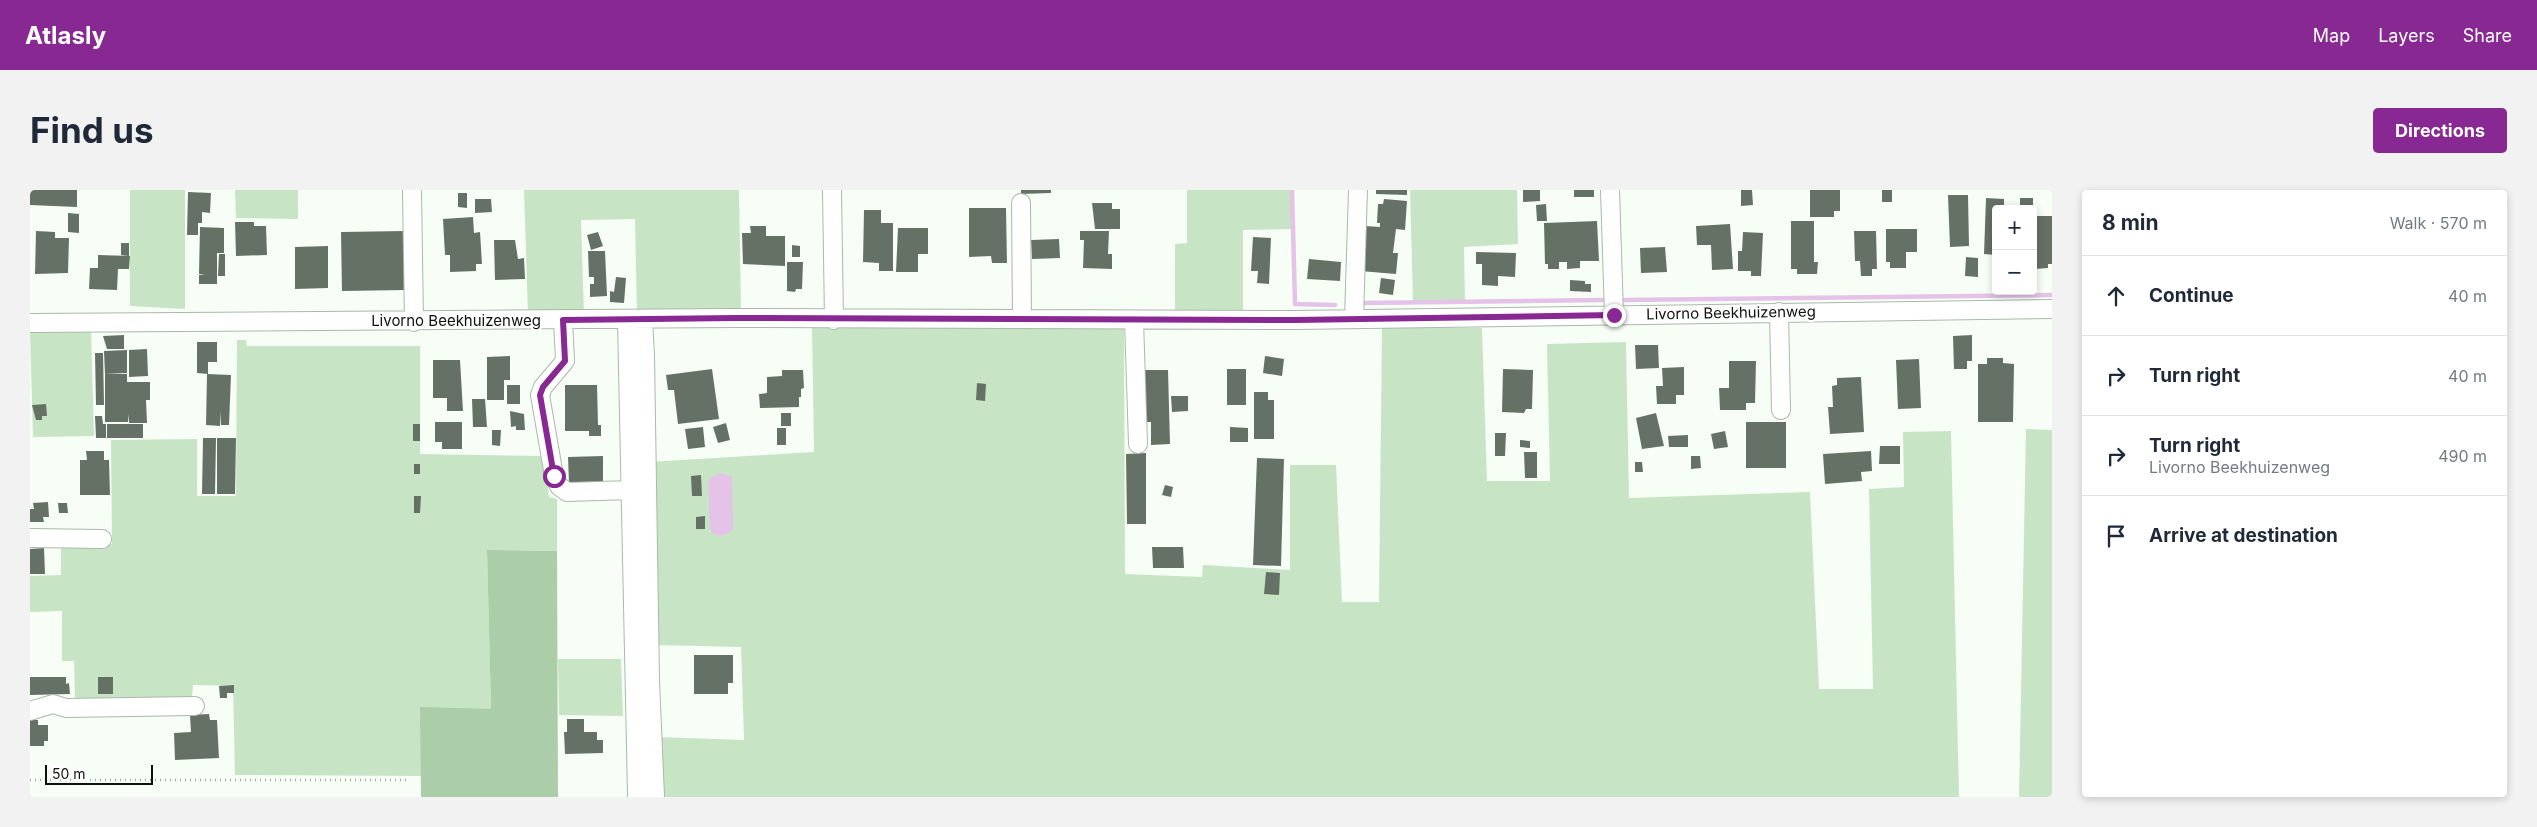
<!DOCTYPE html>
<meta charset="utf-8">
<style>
:root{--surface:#fff;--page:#f2f2f3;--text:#1f2937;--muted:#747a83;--line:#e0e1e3;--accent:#882892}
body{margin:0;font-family:Inter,sans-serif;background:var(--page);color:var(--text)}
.controls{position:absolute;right:15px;top:15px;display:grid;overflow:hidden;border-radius:5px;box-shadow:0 2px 8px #0003}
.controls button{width:45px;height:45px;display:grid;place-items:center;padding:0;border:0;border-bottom:1px solid var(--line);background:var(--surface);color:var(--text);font:25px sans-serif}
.scale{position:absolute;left:15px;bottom:12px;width:108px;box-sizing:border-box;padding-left:5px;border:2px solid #0c110c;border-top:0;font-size:14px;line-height:18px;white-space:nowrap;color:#0c110c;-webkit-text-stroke:4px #fff;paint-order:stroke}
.stop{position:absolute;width:15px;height:15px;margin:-11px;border:4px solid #882892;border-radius:50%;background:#fff}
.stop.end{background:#882892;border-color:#fff;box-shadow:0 1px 5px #0008}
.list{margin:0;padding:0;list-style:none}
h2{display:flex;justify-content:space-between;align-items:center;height:65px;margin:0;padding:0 20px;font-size:21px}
h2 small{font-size:16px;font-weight:400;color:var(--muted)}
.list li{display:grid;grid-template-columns:32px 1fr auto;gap:15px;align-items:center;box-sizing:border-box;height:80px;padding:0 20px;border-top:1px solid var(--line)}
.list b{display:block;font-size:19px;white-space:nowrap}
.list p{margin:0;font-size:16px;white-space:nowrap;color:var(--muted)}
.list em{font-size:16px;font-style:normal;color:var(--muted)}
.icon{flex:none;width:28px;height:28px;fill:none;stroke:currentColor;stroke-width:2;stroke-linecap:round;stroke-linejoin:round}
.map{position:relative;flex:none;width:2022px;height:607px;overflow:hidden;border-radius:5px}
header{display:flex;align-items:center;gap:30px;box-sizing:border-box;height:70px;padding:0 25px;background:var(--accent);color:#fff}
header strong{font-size:24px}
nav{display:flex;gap:28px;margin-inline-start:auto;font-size:18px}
.intro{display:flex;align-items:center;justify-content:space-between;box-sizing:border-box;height:120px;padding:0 30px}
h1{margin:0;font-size:35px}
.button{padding:12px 22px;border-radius:5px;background:var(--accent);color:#fff;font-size:18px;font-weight:700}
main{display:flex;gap:30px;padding:0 30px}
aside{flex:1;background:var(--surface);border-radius:5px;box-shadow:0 2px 8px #0003}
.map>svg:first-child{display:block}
</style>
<header>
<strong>Atlasly</strong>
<nav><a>Map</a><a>Layers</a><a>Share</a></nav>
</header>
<div class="intro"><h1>Find us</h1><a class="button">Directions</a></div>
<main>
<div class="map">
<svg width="2022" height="607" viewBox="0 0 2022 607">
<rect width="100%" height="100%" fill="#f6fef6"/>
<path fill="#c7e5c5" d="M100 0H155V119L100 116Z
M205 0H268V29L206 28Z
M494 0H709L711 122 607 124 605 29 551 30 554 125H498Z
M1157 0H1262L1263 39 1213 40V123L1145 125V54L1157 53Z
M1380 0H1487L1488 54 1434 57 1435 112 1383 113Z
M1094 134 1095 384 1172 387 1173 375 1260 380V275H1306L1312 412H1349L1352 138H1452L1457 291H1520L1517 154 1596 152 1599 308 1780 302 1789 499H1843L1839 299 1874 297 1873 242 1921 241 1929 607H627V547L714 550 711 457 623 455 619 272 784 262 782 135Z
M61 140 64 246 3 247 0 141Z
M207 150H216L217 156H390V264L514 266 519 307 527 309V361L457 360 461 519 392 586 205 585 203 496 163 495 162 507 45 510 44 471H32V421L0 422V386L31 385V355L82 354 81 250 167 249V306H206Z
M1996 239 2022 240V607H1989Z
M528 469H591L593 526 529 525Z"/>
<path fill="#abcda8" d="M457 360 527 361 528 607H391L390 517 461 519Z"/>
<path fill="#e5c2e7" d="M691 283 702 287 703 335 702 341C695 345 691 346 683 344L680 339 678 293 681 287Z"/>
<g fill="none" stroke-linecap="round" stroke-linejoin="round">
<path stroke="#e5c2e7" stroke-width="4.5" d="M1262 0 1265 114 1305 115
M1595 110 2022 105
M1333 113 1572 110"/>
</g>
<path fill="#667165" d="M0 0H47V17L0 15Z
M991 0H1021V3L991 4Z
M1346 0H1377V5L1346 4Z
M1493 0H1510V11L1493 12Z
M1544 0H1564V7H1544Z
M1711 0H1722L1723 15 1711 16Z
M1780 0H1810V21H1804V27H1780Z
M1852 0H1862V12H1852Z
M158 2 181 3 180 23 172 22V33H168V45H157Z
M428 3H437V18L428 17Z
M1918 5H1938L1939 56 1920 57Z
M1956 8 1974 9V19H1966V65L1954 64Z
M1990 8H2003V19H1990Z
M445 9H461L462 22 445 23Z
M1354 9 1377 11 1375 40 1366 39 1363 63H1368L1366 84 1330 81 1335 36 1350 37V33H1347L1348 14H1353Z
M1062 13H1082V19H1090V39H1065Z
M1516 14 1517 31H1507L1506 15Z
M939 18H976L977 73H962L961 66 939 67Z
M834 20H851V33H863V81H849V73L833 72Z
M38 23 49 24V43L38 42Z
M2003 26H2022V74H2018V78L2005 79 2003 74Z
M443 27 444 43 450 42 452 74H446V81L420 82V65H415L413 29Z
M1567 31 1569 71H1550V78L1537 79V72H1529V79H1518V74H1515L1514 33Z
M1761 31H1784V72H1788L1787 84H1767V79H1761Z
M205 32H224V36H236L237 65 206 66Z
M1700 34 1703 79 1682 80 1681 55H1667L1666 36Z
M720 36H736V46H755V76L713 74 712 43H721Z
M170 37 194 38V63H187V94H169V85H175L169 84Z
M868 38H898V64H888V82H866Z
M1856 39H1887V62H1876V78H1860V72H1856Z
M6 41 25 42V48H39L38 83 5 84Z
M375 41 376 100 312 101 311 42Z
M1050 41H1079L1078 64H1082V79L1053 78 1054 50H1050Z
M1824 41H1846L1847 79H1842V86H1831L1830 71H1825Z
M568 42 573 56 561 60 557 45Z
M1713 42 1733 43 1731 86H1721V81H1708V61H1712Z
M1223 47 1241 48 1239 94 1227 93 1228 81H1221Z
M1029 49 1030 68 1002 69 1001 50Z
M464 50H485L488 69 494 68 495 89 465 90Z
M91 53H99V66L91 65Z
M762 55 770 56V67H762Z
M298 56V98L265 99V57Z
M1635 57 1637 82 1611 83 1610 58Z
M558 61H575L577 106 560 107V94H564V87H559Z
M1446 62 1486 63 1485 87 1468 86V96L1452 95V74H1446Z
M189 64H195V86H188Z
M68 65 100 66 99 79H88L87 100 59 99 60 78H68Z
M1936 67 1948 68V87L1935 86Z
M1279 69 1311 72 1310 91 1277 89Z
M757 72H773L772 99H766L765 102 757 101Z
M586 87 596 88 594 113 580 112V101L584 102Z
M1351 88 1365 90 1363 105 1349 103Z
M1540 90 1555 91V94H1561V102L1540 101Z
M94 145V159H77L73 146Z
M1942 145V171H1937V179H1924L1923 146Z
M167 152H187V172H178V184L167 183Z
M1605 155H1628L1629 178 1606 179Z
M117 159 118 186 99 187V160Z
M97 160V183L75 184 74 161Z
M65 163H73L74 215H66Z
M480 166V190H474V210H457V167Z
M1235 166 1254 169 1252 186 1233 183Z
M1957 168H1973V173L1984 174 1983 232H1948V174H1957Z
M1889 169 1891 218 1868 219 1866 170Z
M403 170H430L433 221H417V208H403Z
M1699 171H1726L1725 213H1716V220H1690L1689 198H1699Z
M1654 177V205H1646V214H1627L1626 196H1633L1632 178Z
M682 179 689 229 648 234 644 200H638L636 185Z
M1197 179H1216V215H1197Z
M1473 179 1503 180 1502 219H1496L1494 223 1472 222Z
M752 180H773L774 198 771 199V207H769V217L730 218 729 204 737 203V187L752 186Z
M1112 180H1138L1140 254 1121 255V232H1113Z
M75 184H97V192H120V210H116L117 233H99V224L98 232H75Z
M177 184 201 185 199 235H191V221L190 236 176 235Z
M1831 187 1834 242 1800 244 1798 217H1803L1802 196 1807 195V188Z
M947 193 956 194 955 211 946 210Z
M477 195H490V214H477Z
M535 195H567L568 235H571V246H559V241H535Z
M1224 202H1238V210H1244V249H1224Z
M1141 206H1158V221L1142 222Z
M442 209H455L457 237H443Z
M16 214 17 226H12V230H6L2 215Z
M480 221 494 224 495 240H486V236L481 237Z
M751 223H761V236H751Z
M1626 223 1634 256 1612 259 1606 228Z
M65 226H72L73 234H76V248H66Z
M405 232H432V259H412V252H405Z
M1716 232H1756V278H1716Z
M696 233 700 250 688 253 683 237Z
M77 234H113V248H77Z
M383 234H390V251H383Z
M673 237 675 257 658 259 655 239Z
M1200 237 1218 238V252H1200Z
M747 238H756V255H747Z
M462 240H471L470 256 462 255Z
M1695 241 1698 257 1684 259 1681 244Z
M1465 243H1476L1475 266H1465Z
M1658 245V257H1639L1638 246Z
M173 248H186L185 304H172Z
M187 248H206L205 304H187Z
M1490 250 1500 251V258L1490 257Z
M1850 256H1870V274H1849Z
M56 261H74V270H79L80 305H50V270H57Z
M1841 261 1842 281 1831 282 1832 291 1795 294 1793 264Z
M1494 262H1507V288H1495Z
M1116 263V334H1097L1096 264Z
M573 266V292L539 293 538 267Z
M1661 266H1670L1671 278 1661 279Z
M1227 268 1254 269 1251 376 1223 375Z
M1605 272H1612L1613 282H1605Z
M384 274H390V284H384Z
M671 285 672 306H662L661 286Z
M1135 295 1143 297 1141 307 1132 305Z
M384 306H391L390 323H384Z
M18 312 19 327H13L14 332H0V319H4L3 313Z
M28 313H37L38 323H29Z
M675 326V339H666V327Z
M1122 357H1153L1154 378H1123Z
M14 358 15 384H0V359Z
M1236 382 1250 383 1249 405 1234 404Z
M664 465H703V493H698V504H664Z
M0 487H36V494L39 493 40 504 0 505Z
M68 487H83V504H68Z
M204 495V503H197V508H190L189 496Z
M179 524 180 530H187L189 568 145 570 144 543 161 542 160 525Z
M537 529H554V542H567V550H573V563L535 564 534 542H537Z
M0 530H8V535H18V551H14V556H0Z"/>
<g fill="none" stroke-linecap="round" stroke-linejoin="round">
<g stroke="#abb8aa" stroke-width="20">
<path id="minor" d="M382 0 384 132
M802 0 804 130
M1580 0 1584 125
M991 13 992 129
M1749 122 1751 220
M1324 129 1328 0
M533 130 535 171 513 197 510 205 524 286 529 296 537 302 601 300
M597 130 607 605
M613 130 615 165 620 491 625 607
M1104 130 1108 254
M0 133 706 128 1265 130 2022 119
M0 348 72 349
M0 521 23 514 36 518 165 516"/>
</g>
<path stroke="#a2a9a2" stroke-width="2.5" stroke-dasharray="1 4" stroke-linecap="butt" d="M0 590H379"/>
<use href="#minor" stroke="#fff" stroke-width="18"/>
</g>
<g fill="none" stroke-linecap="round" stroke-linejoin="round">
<path stroke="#882892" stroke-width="6" d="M524 286 510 205 513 197 535 171 533 130 706 128 1265 130 1584 125"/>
</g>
<g text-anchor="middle" stroke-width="4.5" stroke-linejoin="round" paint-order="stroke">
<g font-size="15" fill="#0c110c" stroke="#fff">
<text transform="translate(1701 123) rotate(-1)" y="5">Livorno Beekhuizenweg</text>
<text x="426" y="136">Livorno Beekhuizenweg</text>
</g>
</g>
</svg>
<div class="controls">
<button>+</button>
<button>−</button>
</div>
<div class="scale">50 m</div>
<div class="stop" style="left:524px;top:286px"></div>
<div class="stop end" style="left:1584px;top:125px"></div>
</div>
<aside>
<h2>8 min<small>Walk · 570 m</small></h2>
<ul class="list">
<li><svg class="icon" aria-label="ahead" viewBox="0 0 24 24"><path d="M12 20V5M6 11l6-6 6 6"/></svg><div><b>Continue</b></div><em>40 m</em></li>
<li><svg class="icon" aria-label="right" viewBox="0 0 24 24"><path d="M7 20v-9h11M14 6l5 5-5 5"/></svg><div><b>Turn right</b></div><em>40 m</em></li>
<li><svg class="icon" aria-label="right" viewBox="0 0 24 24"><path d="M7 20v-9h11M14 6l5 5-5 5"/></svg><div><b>Turn right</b><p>Livorno Beekhuizenweg</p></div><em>490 m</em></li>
<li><svg class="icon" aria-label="arrive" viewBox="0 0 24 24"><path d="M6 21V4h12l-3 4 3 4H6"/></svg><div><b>Arrive at destination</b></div></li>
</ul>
</aside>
</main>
